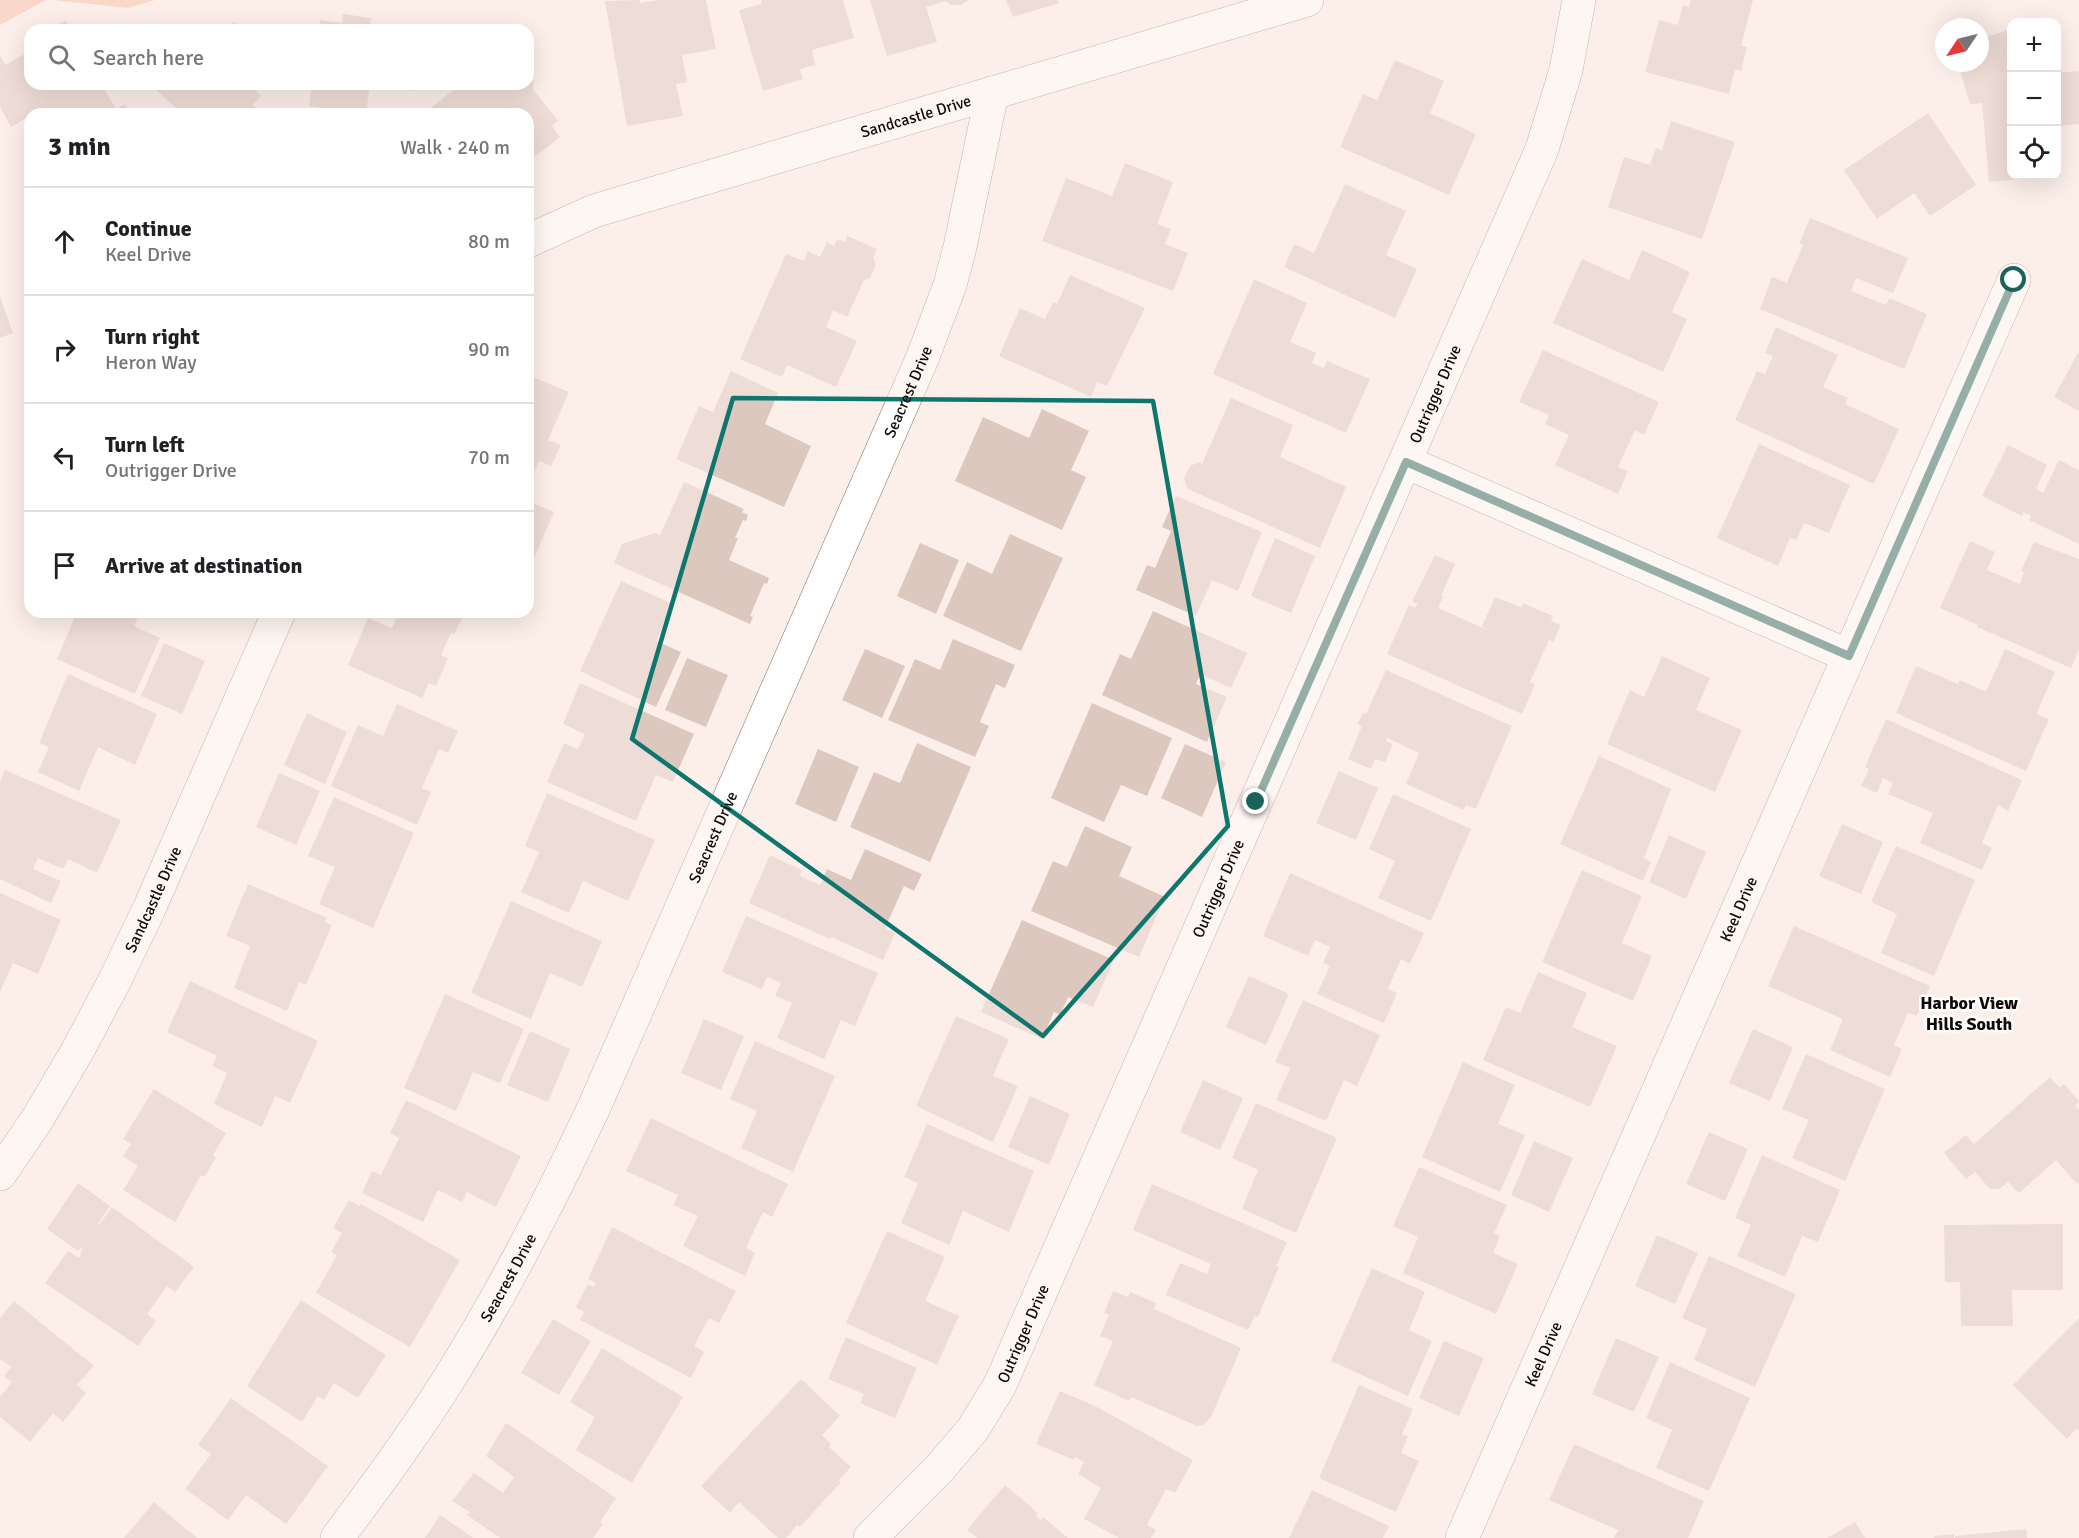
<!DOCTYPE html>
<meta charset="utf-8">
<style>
:root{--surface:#fff;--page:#f6f6f6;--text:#202124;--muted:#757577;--line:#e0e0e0}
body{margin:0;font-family:Signika,sans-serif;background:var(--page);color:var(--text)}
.controls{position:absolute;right:18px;top:18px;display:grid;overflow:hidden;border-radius:12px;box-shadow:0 6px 24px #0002}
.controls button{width:54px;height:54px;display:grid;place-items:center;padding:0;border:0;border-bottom:2px solid var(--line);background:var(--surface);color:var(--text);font:30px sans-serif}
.compass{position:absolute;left:1935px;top:18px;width:54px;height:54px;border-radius:50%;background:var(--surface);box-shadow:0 6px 24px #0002;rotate:235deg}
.stop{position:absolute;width:18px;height:18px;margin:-14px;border:4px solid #196359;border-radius:50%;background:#fff}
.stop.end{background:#196359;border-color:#fff;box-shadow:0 2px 6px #0008}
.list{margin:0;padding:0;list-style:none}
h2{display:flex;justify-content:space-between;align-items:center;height:78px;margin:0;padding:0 24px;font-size:26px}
h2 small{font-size:20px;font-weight:400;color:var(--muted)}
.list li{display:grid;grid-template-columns:39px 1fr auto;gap:18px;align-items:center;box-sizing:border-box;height:108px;padding:0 24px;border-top:2px solid var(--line)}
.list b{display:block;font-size:22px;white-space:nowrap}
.list p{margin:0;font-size:20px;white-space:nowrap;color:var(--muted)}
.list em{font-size:20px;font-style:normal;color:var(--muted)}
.icon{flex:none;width:33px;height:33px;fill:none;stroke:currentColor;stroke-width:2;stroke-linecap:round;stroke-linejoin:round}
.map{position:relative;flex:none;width:2079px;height:1538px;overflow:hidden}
.search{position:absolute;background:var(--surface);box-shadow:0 6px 24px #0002;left:24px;top:24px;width:510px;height:66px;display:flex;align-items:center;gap:15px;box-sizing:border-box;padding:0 21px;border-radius:18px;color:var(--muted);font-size:22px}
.panel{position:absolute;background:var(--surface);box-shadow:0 6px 24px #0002;left:24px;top:108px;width:510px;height:510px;border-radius:18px}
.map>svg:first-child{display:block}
</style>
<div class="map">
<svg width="2079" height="1538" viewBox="0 0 2079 1538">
<rect width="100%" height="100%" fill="#fcefe9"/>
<path fill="#f9bda2" d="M0 0H46L0 25Z
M53 0H155L128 8Z"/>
<path fill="#ddc8bf" d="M640 0V3L659 0H706L716 49 682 55 687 82 676 84 683 116 627 126 605 1Z
M761 0H843L854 38 812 50 815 65 800 69 803 79 763 91 739 10 762 4Z
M870 0H969L961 5H950L946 1 926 7 937 42 887 56Z
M1006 0H1058L1059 3 1013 17Z
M1691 0H1753L1741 46 1747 47 1741 71 1735 69 1729 94 1645 72 1659 20 1678 25 1683 5 1689 7Z
M343 14 371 18 370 27 382 30H319L320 20 342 23Z
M66 20 71 30H48Z
M234 22 242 30H226Z
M2008 30 2012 42V176H2050V177L1989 182 1982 103 1970 104 1958 63H1980V39Z
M30 51V84H101L116 109 125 104 130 114H42L40 111 30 114V116L11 127 0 107V55L5 65Z
M1395 60 1444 81 1430 113 1476 134 1449 195 1340 147 1363 94 1377 100Z
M2079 71V124L2056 126V73Z
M528 74 534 82 533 89 558 121 552 126 560 137 535 157 531 151 528 153V114H423L461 84H498L500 86 528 84Z
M150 84H249L261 96 253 105 262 114H182Z
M312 84H370L366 114 309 106Z
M370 84H416L415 91Z
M1928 113 1976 185 1930 216 1914 193 1877 219 1844 170Z
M1671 121 1735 142 1702 239 1608 207 1624 157 1650 165 1656 148 1662 150Z
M1125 163 1173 182 1157 224 1171 229 1165 244 1188 253 1173 291 1042 241 1066 178 1112 196Z
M1345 184 1406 211 1386 255 1417 269 1395 318 1284 267 1294 244 1314 253Z
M1810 218 1908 258 1893 293 1856 278 1851 291 1886 305 1889 298 1927 314 1904 369 1760 309 1772 277 1787 283 1803 245 1799 244Z
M847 236 877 249 873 258 876 264 870 278 864 280 847 317 833 310 826 327 857 341 836 387 787 365 782 377 740 359 786 254 804 261 808 251 820 257 827 242 834 246 837 239 845 242Z
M1642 250 1690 272 1672 312 1687 319 1663 372 1553 323 1582 259 1629 280Z
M1070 275 1145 308 1107 386 1097 382 1091 397 999 356 1020 308 1045 319 1053 302 1057 304Z
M1254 279 1307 303 1290 342 1316 353 1312 363 1324 368 1327 361 1370 379 1346 433 1213 374Z
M0 296 13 333 0 338Z
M1776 327 1838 355 1823 387 1848 398 1845 404 1899 429 1874 484 1735 420 1757 371 1765 374 1773 356 1765 353Z
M1543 350 1659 402 1644 435 1635 430 1618 467 1628 471 1618 494 1555 465 1569 435 1545 424 1549 415 1519 402Z
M2079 351V411L2054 397Z
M731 371 778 393 765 424 811 446 784 507 676 459 699 406 713 412Z
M528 375 569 392 548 440 561 445 551 466 539 461 528 487Z
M1231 398 1293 425 1280 457 1346 487 1320 548 1188 489 1184 479 1190 466 1199 462 1202 464Z
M1042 409 1089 431 1071 470 1086 477 1062 530 955 481 983 417 1029 438Z
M1759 444 1850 485 1829 533 1804 523 1796 540 1790 538 1778 566 1717 538Z
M2008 445 2047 465 2036 489 2043 493 2059 460 2079 470V544L2029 520 2031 516 2023 512 2022 516 1982 496Z
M684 482 744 509 742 512 748 515 746 521 743 520 735 538H738L729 560 769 578 767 584 764 583 750 616 753 617 750 624 614 563 622 544 655 533 660 535Z
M1176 496 1262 532 1238 591 1212 580 1196 616 1136 590 1147 565 1155 568 1171 531 1162 527Z
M528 501 554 512 528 572Z
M1010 534 1063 558 1021 651 943 616 967 562 992 574Z
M1275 538 1315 556 1291 613 1251 596Z
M1970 541 1995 552 1987 570 2020 584 2024 572 2021 571 2034 542 2079 559V649L2071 668 1977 627 1978 625 1940 608Z
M920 543 959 560 936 614 897 596Z
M1435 555 1455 564 1441 596 1443 597 1438 608 1490 631 1482 626 1495 597 1521 607 1523 603 1553 616 1551 621 1561 625 1553 642 1549 640 1530 682 1535 684 1522 714 1387 654 1409 605 1415 608 1418 604 1412 601Z
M621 581 673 604 656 641 681 652 656 707 580 671Z
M1153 611 1247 653 1231 688 1200 674 1196 684 1227 697 1207 742 1102 695 1120 654 1131 659Z
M77 612H140L134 626 160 638 135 694 57 659Z
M400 612H460L464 614 454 635 451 633 441 655 448 658 436 686 429 683 422 698 348 665 368 618 392 628Z
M953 639 1015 665 1005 688 996 684 980 722 989 726 975 757 888 720 915 659 940 670Z
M164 643 205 661 182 714 141 696Z
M865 649 905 666 882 718 842 700Z
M2005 649 2055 672 2036 714 2049 719 2026 771 1896 713 1916 666 1958 684 1960 680 1986 692Z
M1662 656 1710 678 1696 710 1742 730 1715 792 1607 744 1630 690 1644 697Z
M687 658 728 675 706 727 665 710Z
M1386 670 1512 726 1476 809 1466 805 1464 810 1406 784 1419 753 1387 738 1386 741 1393 744 1385 762 1375 759 1371 769 1348 759 1362 726 1357 724 1363 713 1366 714Z
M68 674 157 714 135 765 98 747 79 791 38 772 49 747 39 743Z
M580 683 694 734 673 782 656 775 636 821 547 782 564 743 578 749 585 734 563 724Z
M1092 703 1172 738 1147 796 1121 785 1104 822 1051 798Z
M397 704 458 731 448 753 439 749 422 788 431 792 417 825 331 786 358 725 383 736Z
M307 713 347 732 325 784 284 765Z
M1886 719 2022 780 2008 811 1998 805 1982 843 1992 848 1982 870 1920 843 1933 813 1888 794 1893 783 1883 778 1877 793 1861 786 1869 769 1865 767Z
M917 743 971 767 930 862 850 827 874 772 900 783Z
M1185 744 1226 762 1202 817 1161 798Z
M818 749 859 767 836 822 795 804Z
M1599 756 1671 789 1644 858 1651 862 1643 881 1560 844Z
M5 770 121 820 97 873 68 859 63 869 38 858 33 869 61 881 51 903 0 879V781Z
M1339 771 1378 788 1356 840 1316 823Z
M279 773 320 791 296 845 256 827Z
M547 793 655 840 628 901 583 881 569 913 521 892 539 852 525 846Z
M1393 794 1471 829 1431 921 1378 898 1395 861 1369 849Z
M334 797 414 833 373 928 319 904 335 867 308 856Z
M1842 824 1883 842 1861 894 1819 876Z
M1085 826 1132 847 1119 876 1165 897 1139 957 1031 911 1053 861 1067 867Z
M1669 835 1706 852 1686 899 1649 882Z
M1896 846 1975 880 1934 976 1881 953 1897 914 1871 902Z
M865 849 922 874 914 891 904 886 885 928 895 933 883 960 831 937 830 939 749 903 770 855 802 870 800 876 820 885 827 869 851 880Z
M1582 870 1642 896 1622 943 1652 956 1633 1001 1542 962Z
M1290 873 1424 933 1410 964 1401 959 1388 989 1397 993 1384 1023 1317 994 1330 966 1323 963 1330 947 1315 940 1308 956 1263 936Z
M248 884 327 918 325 922 332 925 306 985 299 982 287 1011 234 988 250 946 226 936Z
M0 893 61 920 38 974 13 963 0 992Z
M511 901 602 941 582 987 550 973 531 1019 471 993Z
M746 916 878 973 855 1026 841 1020 824 1059 777 1038 792 1003 775 996 781 983 767 977 762 989 722 972Z
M1022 920 1114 960 1093 1007 1068 997 1060 1015 1054 1012 1042 1039 981 1012Z
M1794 926 1930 986 1917 1016 1908 1013 1894 1045 1902 1049 1890 1077 1830 1050 1843 1019 1768 986Z
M1538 972 1587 993 1572 1027 1617 1046 1590 1107 1483 1060 1506 1007 1520 1013Z
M1249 976 1289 994 1266 1045 1226 1027Z
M190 981 318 1041 290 1103 275 1096 262 1127 214 1104 227 1073 212 1066 217 1056 167 1032Z
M445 994 524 1029 500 1083 473 1072 456 1111 404 1088Z
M1303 1000 1380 1035 1357 1086 1344 1080 1326 1121 1276 1100 1290 1068 1275 1062Z
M956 1016 1009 1039 993 1076 1018 1086 993 1142 916 1106Z
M704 1019 744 1036 721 1090 681 1073Z
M1753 1029 1793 1047 1770 1101 1729 1083Z
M530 1031 570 1049 548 1102 507 1085Z
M755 1041 835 1076 793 1172 741 1148 757 1111 730 1099Z
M1806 1054 1885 1089 1845 1181 1792 1158 1809 1120 1782 1109Z
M1463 1062 1515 1085 1498 1124 1525 1135 1500 1192 1422 1157Z
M2050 1077 2060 1088 2064 1084 2079 1101 2075 1106 2079 1110V1183L2077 1184 2056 1160 2019 1193 2008 1182 1999 1189H1990L1975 1172 1966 1179 1944 1153 1966 1135 1974 1144Z
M1203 1080 1243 1098 1220 1150 1180 1132Z
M154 1089 226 1133 213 1155 216 1158 204 1177 201 1175 175 1222 123 1190 138 1166 123 1156 131 1144 123 1139Z
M1030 1096 1070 1114 1049 1165 1008 1147Z
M406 1100 521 1156 496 1207 467 1192 462 1202 438 1190 423 1222 362 1193 372 1171 381 1175 399 1138 390 1133Z
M1256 1103 1337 1138 1296 1233 1242 1209 1258 1170 1232 1158Z
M651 1118 788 1184 772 1217 763 1212 746 1248 755 1253 745 1276 683 1246 698 1216 673 1205 678 1195 626 1171Z
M927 1124 1034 1171 1009 1232 963 1211 949 1245 901 1223 918 1183 904 1177Z
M1709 1132 1748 1149 1725 1201 1686 1184Z
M1534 1141 1573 1158 1549 1212 1511 1195Z
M1762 1155 1840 1190 1818 1242 1802 1236 1785 1277 1737 1256 1751 1225 1735 1218Z
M1419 1167 1507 1205 1494 1233 1500 1236 1493 1253 1518 1264 1496 1314 1403 1273 1418 1237 1393 1226Z
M78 1183 110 1206 98 1224 99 1225 112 1207 194 1267 175 1292 167 1286 147 1314 156 1321 138 1346 45 1283 68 1251 79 1258 81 1254 80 1253 83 1249 81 1248 78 1251 47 1229Z
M1152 1184 1287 1242 1276 1266 1279 1267 1258 1317 1255 1316 1248 1330 1166 1295 1180 1263 1207 1274 1211 1264 1133 1230Z
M349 1200 359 1206 361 1204 460 1260 410 1347 316 1293 337 1255 331 1252 342 1233 333 1228Z
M2063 1224V1290H2012L2013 1326H1961L1960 1282H1945L1944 1225Z
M612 1227 736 1291 719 1323 709 1318 694 1346 704 1352 691 1378 580 1320 584 1312 576 1307 588 1284 594 1287 596 1283 588 1279Z
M887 1231 945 1257 925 1301 959 1316 937 1365 846 1323Z
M1657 1235 1698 1253 1675 1304 1635 1286Z
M1709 1256 1796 1294 1755 1387 1694 1360 1707 1329 1682 1318Z
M1372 1268 1425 1292 1409 1330 1432 1341 1408 1396 1331 1361Z
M1113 1291 1128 1297 1130 1292 1156 1303 1154 1309 1241 1348 1211 1417 1203 1425 1197 1426 1131 1397 1129 1401 1094 1385 1113 1341 1100 1336 1109 1315 1104 1313Z
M301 1300 386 1355 358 1398 334 1383 324 1400 318 1396 302 1422 247 1386Z
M14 1301 94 1366 77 1385 86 1393 63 1422 53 1413 30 1442 0 1417V1397L12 1382 4 1376 11 1367 0 1359V1318Z
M2079 1318V1431L2077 1428 2067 1439 2013 1385Z
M553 1319 591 1341 559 1395 521 1373Z
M846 1337 917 1368 895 1418 860 1403 864 1394 828 1379Z
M1616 1338 1659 1357 1634 1412 1592 1394Z
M1444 1341 1484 1358 1459 1416 1419 1398Z
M602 1348 683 1397 632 1483 576 1450 595 1417 570 1402Z
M1670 1362 1750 1398 1709 1491 1656 1468 1672 1430 1646 1418Z
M801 1379 840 1416 822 1435 831 1444 829 1447 851 1467 839 1480 841 1482 800 1527 797 1525 786 1538H778L739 1502 730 1513 701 1486Z
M1359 1385 1413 1409 1402 1434 1408 1436 1401 1453 1419 1461 1396 1512 1319 1478Z
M1060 1391 1095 1406 1193 1460 1175 1493 1166 1489 1147 1525 1156 1530 1151 1538H1119L1084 1519 1101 1488 1078 1474 1084 1462 1075 1457 1074 1460 1036 1444Z
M231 1398 328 1466 286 1524 246 1495 228 1520 185 1489 211 1454 198 1445Z
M506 1423 616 1498 600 1522 603 1524 593 1538H500L467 1515 470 1512 452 1501 474 1473 503 1493 514 1477 486 1456Z
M1574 1444 1704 1501 1688 1538H1614L1618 1530 1549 1500Z
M1005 1485 1038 1513 1036 1516 1041 1520 1043 1517 1068 1538H977L967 1530Z
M1312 1490 1389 1526 1383 1538H1289Z
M154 1502 197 1538H124Z
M440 1515 473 1538H425Z
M1855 1522 1865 1538H1827Z
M2026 1529 2027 1538H1955V1536Z
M1954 1534V1538H1934V1536Z"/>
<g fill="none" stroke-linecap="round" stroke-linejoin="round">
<g stroke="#816e65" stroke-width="34">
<g id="minor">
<path id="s1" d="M528 241 594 211 1307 0"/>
<path d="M1406 462 1849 656"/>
<path id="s2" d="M0 1174 38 1118 78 1050 115 980 149 909 279 612"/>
<path id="s3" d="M337 1538C377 1485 417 1431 452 1374 506 1287 552 1197 595 1105L922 359 950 285 960 247 992 93"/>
<path id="s4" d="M870 1538 939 1469 973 1429 1000 1385 1542 149 1566 70 1579 0"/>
<path id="s5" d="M1462 1538 2014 280"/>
</g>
</g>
<use href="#minor" stroke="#fff" stroke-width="33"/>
</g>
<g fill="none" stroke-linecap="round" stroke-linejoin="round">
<path stroke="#196359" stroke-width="8" d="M1256 802 1406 462 1849 656 2014 280"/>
</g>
<path d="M0 0H2079V1538H0ZM733 398 1153 401 1228 826 1043 1036 632 739Z" fill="#fcefe9" fill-opacity=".55" fill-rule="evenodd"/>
<path fill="none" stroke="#0f766e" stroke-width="4.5" stroke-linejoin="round" d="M733 398 1153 401 1228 826 1043 1036 632 739Z"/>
<g text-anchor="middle" stroke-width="5" stroke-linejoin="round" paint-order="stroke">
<g font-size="16" fill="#110a07" stroke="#fff">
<text dy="6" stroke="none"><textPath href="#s1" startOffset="408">Sandcastle Drive</textPath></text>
<text dy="6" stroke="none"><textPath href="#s3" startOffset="1284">Seacrest Drive</textPath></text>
<text dy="6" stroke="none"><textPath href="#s4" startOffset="1284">Outrigger Drive</textPath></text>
<text dy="6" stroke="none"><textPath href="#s3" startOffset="798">Seacrest Drive</textPath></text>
<text dy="6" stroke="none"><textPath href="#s4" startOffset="744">Outrigger Drive</textPath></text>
<text dy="6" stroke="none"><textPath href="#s2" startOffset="315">Sandcastle Drive</textPath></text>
<text dy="6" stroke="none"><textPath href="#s5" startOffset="687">Keel Drive</textPath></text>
<text dy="6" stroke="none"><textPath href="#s3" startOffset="312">Seacrest Drive</textPath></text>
<text dy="6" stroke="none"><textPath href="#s4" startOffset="258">Outrigger Drive</textPath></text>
<text dy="6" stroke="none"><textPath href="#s5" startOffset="201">Keel Drive</textPath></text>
</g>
<g font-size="18" font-weight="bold" fill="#110a07" stroke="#fff">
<text x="1969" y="1009">Harbor View<tspan x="1969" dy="21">Hills South</tspan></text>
</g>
</g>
</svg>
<div class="controls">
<button>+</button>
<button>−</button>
<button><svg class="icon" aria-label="locate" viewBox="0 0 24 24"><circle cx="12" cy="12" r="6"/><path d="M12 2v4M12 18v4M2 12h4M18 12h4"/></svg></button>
</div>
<svg class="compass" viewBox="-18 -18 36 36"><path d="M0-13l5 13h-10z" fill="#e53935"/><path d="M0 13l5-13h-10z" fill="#757577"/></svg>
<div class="stop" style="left:2014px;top:280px"></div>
<div class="stop end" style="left:1256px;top:802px"></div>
<div class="search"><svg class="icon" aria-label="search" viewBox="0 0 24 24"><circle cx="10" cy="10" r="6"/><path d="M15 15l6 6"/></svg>Search here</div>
<section class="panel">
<h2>3 min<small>Walk · 240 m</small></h2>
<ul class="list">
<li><svg class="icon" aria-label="ahead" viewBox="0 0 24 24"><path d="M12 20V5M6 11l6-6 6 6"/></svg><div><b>Continue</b><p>Keel Drive</p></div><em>80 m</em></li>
<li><svg class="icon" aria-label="right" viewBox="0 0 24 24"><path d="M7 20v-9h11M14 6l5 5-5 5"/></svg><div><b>Turn right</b><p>Heron Way</p></div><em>90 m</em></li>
<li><svg class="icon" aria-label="left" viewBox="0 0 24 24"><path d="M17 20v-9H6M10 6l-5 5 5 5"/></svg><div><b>Turn left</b><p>Outrigger Drive</p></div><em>70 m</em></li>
<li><svg class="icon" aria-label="arrive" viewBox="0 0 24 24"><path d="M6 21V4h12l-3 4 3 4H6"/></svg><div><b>Arrive at destination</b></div></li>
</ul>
</section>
</div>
